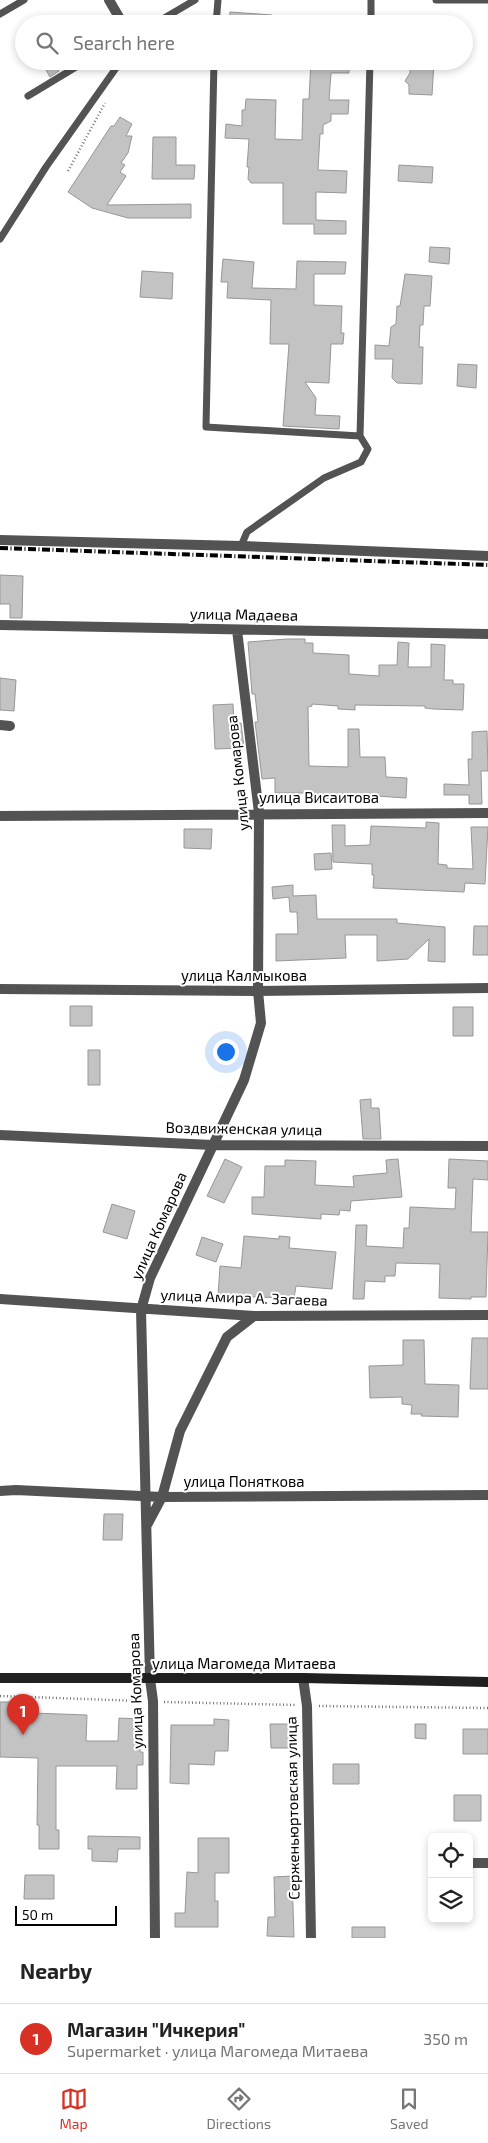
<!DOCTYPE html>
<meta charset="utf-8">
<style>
:root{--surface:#fff;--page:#f2f2f2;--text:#222;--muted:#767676;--line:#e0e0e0;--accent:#d93025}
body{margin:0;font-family:"Exo 2",sans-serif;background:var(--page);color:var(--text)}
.controls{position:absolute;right:15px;bottom:15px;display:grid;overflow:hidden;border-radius:8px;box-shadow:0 2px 8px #0003}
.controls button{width:45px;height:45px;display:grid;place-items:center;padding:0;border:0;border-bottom:1px solid var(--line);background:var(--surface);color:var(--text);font:25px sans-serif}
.scale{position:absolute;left:15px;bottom:12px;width:102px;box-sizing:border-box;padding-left:5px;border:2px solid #000;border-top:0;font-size:14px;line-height:18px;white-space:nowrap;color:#000;-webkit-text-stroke:4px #fff;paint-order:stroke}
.you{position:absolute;left:225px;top:1051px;width:18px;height:18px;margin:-12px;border:4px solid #fff;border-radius:50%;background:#1a73e8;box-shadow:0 0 0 8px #1a73e833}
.badge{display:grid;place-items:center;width:32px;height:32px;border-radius:50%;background:var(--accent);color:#fff;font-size:16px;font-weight:700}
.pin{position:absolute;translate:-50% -41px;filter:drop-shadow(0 1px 2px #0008)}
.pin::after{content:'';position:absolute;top:26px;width:18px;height:15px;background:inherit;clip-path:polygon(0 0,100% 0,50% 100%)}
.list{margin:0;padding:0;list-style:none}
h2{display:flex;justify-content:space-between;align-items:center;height:65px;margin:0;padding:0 20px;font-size:21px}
h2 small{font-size:16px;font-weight:400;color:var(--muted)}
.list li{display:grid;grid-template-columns:32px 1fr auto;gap:15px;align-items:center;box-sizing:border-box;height:70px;padding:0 20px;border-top:1px solid var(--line)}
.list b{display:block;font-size:19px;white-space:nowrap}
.list p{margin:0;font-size:16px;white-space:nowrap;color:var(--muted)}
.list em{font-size:16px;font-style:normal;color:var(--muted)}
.icon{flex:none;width:28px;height:28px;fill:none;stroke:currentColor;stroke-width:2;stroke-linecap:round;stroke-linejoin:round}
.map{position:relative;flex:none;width:488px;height:1938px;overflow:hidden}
.search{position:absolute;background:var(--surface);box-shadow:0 2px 8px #0003;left:15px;right:15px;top:15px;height:55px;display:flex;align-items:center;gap:12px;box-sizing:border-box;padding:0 18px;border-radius:28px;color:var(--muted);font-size:19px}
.sheet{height:135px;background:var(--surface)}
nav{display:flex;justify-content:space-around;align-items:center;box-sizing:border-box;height:70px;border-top:1px solid var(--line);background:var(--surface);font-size:14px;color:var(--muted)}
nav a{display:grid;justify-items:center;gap:2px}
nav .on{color:var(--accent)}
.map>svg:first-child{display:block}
</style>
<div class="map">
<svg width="488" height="1938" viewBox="0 0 488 1938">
<rect width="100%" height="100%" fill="#fff"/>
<path fill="#c3c3c3" stroke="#979797" d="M230 12 272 15V24H229Z
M41 61H53L59 71 50 77Z
M311 61H349V73H331L329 100H349L348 114H331V121L323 125V134H320L318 170 347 171 346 193 316 192V220L346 221V234H314V224H283V183H251L248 179 249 167H247L249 139 225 138 226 124 242 126V110H245L246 99 276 100 275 139 302 140 303 99H309Z
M410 61 434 62 432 95 409 94V85L405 81 410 73Z
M120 117 132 124 126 136H132L128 153 121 163 125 165 120 172 126 176 107 205 191 204V218H128L92 208 68 192 111 126H114Z
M153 137H176V165H195L194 179H152Z
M399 165 433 167 432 183 398 181Z
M430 247 450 248 449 264 429 262Z
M223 259 254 262 252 288 296 289 297 261 346 262 345 274H314V305L342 306 341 333H344L343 344H331L329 383 305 382 316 398 315 415 340 416 339 429 283 426 289 344H270L271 300 227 298 228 282H221Z
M142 271 173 273 172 299 140 297Z
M405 274 432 276 430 306H424L423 325H420L419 347H423L422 384 397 383 392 378 393 359H375V345L389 346 391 327 396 324 397 306H400Z
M458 364 477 365 476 388 457 386Z
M0 575 23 576 22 618H10V604H0Z
M287 639H305V643H313V653L349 655V674L379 676V665H397L398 642 409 643 408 667H431V644L445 645 444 680H453V684H464L463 710 433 709 425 708V706L355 705V710L338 709V706L312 704V706L308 707 309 766 348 767V729H359L360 757H385L386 777 407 778 406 798 377 796 360 797V799L308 798 309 793H275V778L262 779 255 722H258L255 694H252L248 642Z
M0 678 16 680 14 711 0 710Z
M233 704 234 724 241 723 244 748 215 749 213 705Z
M487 731 488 771H481L482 804H469V795H444V784L469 785 468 759H472V732Z
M426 822 439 823 438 864 447 865V868L473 869 471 827H488L485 884 465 883 464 892 373 888 374 875H372V864L333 862 332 825H345V846L370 845 371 826 426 828Z
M184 829H212L211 849 184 848Z
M331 853 332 869 315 870 314 854Z
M293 885V896L316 895 317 919H397V923L445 927V962L428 961 429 939 408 959 377 961V935H345L346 958 276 961V934H298L297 912H290L289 897 273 899 272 887Z
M474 926H488V955H473Z
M70 1006H92V1026H70Z
M453 1007H473V1036H453Z
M88 1050H100V1085H88Z
M371 1099V1108H379L381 1139H363L360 1100Z
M225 1159 242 1167 224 1203 207 1196Z
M398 1159 402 1197 351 1201 350 1211 340 1210 339 1215 321 1214V1219L252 1214V1197H264L265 1166H285V1160L316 1161 315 1185 354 1187 353 1176 387 1173 386 1160Z
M449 1159 488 1161V1180L473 1179 471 1232H488L486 1297H471V1299L439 1298 440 1264 396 1263 395 1276H385V1282L365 1281 364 1299H353L356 1225H367L366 1246 403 1248 404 1228H409L410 1207 455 1209 456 1188H448Z
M112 1204 135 1211 127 1239 103 1232Z
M244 1236 279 1239V1236L290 1237 289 1248 336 1252 332 1289 296 1286 294 1298 218 1296 220 1266 241 1268Z
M202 1237 223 1244 216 1262 196 1255Z
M472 1338H488V1389H470Z
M403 1340H424L425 1384 459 1385 458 1417 421 1416 422 1414H411L412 1405 402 1404V1397L370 1398 369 1366 403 1365Z
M104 1514H123L122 1540H103Z
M0 1702H32V1713L87 1715 86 1741H118L119 1718 140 1719V1752H143V1765H137V1789H116L117 1766H56V1830H59V1849H39V1825H37L38 1758 0 1757Z
M214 1719 229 1720 228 1751H215L214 1765 189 1764V1784L170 1783 171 1725H214Z
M270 1724H292L293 1748H271Z
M415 1724H426V1739L415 1738Z
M463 1729H488V1754H463Z
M333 1764H359V1784H333Z
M454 1795H481V1821H454Z
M88 1836 140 1837V1849H118L117 1862 92 1861V1849H88Z
M198 1838H229V1873H215V1901H218V1927H175V1913H185L187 1872 198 1873Z
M25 1875H54V1899H24Z
M292 1876 294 1937 267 1936 268 1917H275L274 1877Z
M352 1927H385V1938H352Z"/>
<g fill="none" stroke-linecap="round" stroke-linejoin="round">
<path stroke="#757575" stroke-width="2.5" stroke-dasharray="1 2.5" stroke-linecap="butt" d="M68 171 105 103
M0 1696 141 1701
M164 1702 296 1705
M319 1706 488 1708"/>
<path stroke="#535353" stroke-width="7" d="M436 0H488
M0 14 24 0
M154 24 195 0
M216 24 218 0
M371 24V0
M214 61 206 427 360 436
M28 96 86 61
M0 239 46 167 121 61
M241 546 247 532 324 478 361 462 368 449 360 436 370 61"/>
<path stroke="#535353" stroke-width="10" d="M109 0 123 24
M0 540 241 546 488 556
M0 625 488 634
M0 725 10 726
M0 816 488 813
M0 989 258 991 488 988
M0 1135 212 1145 488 1146
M0 1299 254 1316 488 1315
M0 1491 16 1490 162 1497 488 1495
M147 1525 162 1497 180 1431 227 1337 254 1316
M303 1678 307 1706 311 1938
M469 1863H488
M155 1938 153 1701 150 1679 141 1310 150 1278 244 1080 261 1023 258 991 259 813 237 630"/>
<path stroke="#202020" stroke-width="10" d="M0 1678H303L488 1682"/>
<path stroke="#000" stroke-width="4" stroke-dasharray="8 2.5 1 2.5" stroke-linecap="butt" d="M0 548 488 565"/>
</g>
<g text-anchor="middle" stroke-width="4" stroke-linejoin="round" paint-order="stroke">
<g font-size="15" fill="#000" stroke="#fff">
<text transform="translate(244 615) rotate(1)" y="5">улица Мадаева</text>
<text transform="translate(238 773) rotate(-96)" y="5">улица Комарова</text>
<text x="319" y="803">улица Висаитова</text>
<text x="244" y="981">улица Калмыкова</text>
<text transform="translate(244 1129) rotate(1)" y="5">Воздвиженская улица</text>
<text transform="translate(159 1226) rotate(-66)" y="5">улица Комарова</text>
<text transform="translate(244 1298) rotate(2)" y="5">улица Амира А. Загаева</text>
<text x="244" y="1487">улица Поняткова</text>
<text x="244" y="1669">улица Магомеда Митаева</text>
<text transform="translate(136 1691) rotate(-92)" y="5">улица Комарова</text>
<text transform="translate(293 1808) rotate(-91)" y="5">Серженьюртовская улица</text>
</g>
</g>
</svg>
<div class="controls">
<button><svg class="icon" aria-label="locate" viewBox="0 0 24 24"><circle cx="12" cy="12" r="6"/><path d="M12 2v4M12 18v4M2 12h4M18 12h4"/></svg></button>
<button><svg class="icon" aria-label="layers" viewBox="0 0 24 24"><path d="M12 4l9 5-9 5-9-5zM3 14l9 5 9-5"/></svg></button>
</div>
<div class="scale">50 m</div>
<div class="you"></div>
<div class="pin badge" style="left:23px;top:1735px">1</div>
<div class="search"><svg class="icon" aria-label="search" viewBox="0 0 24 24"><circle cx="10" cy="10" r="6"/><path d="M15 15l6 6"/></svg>Search here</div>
</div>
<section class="sheet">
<h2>Nearby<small></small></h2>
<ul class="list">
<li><span class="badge">1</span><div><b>Магазин &quot;Ичкерия&quot;</b><p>Supermarket · улица Магомеда Митаева</p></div><em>350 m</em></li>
</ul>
</section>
<nav>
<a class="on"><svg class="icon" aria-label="map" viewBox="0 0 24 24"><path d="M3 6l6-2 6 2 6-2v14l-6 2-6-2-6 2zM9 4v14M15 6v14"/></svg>Map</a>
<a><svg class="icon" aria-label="directions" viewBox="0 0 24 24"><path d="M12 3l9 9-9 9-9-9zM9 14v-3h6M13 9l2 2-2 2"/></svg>Directions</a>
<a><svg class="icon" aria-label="saved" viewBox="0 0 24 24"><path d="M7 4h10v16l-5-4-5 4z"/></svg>Saved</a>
</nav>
